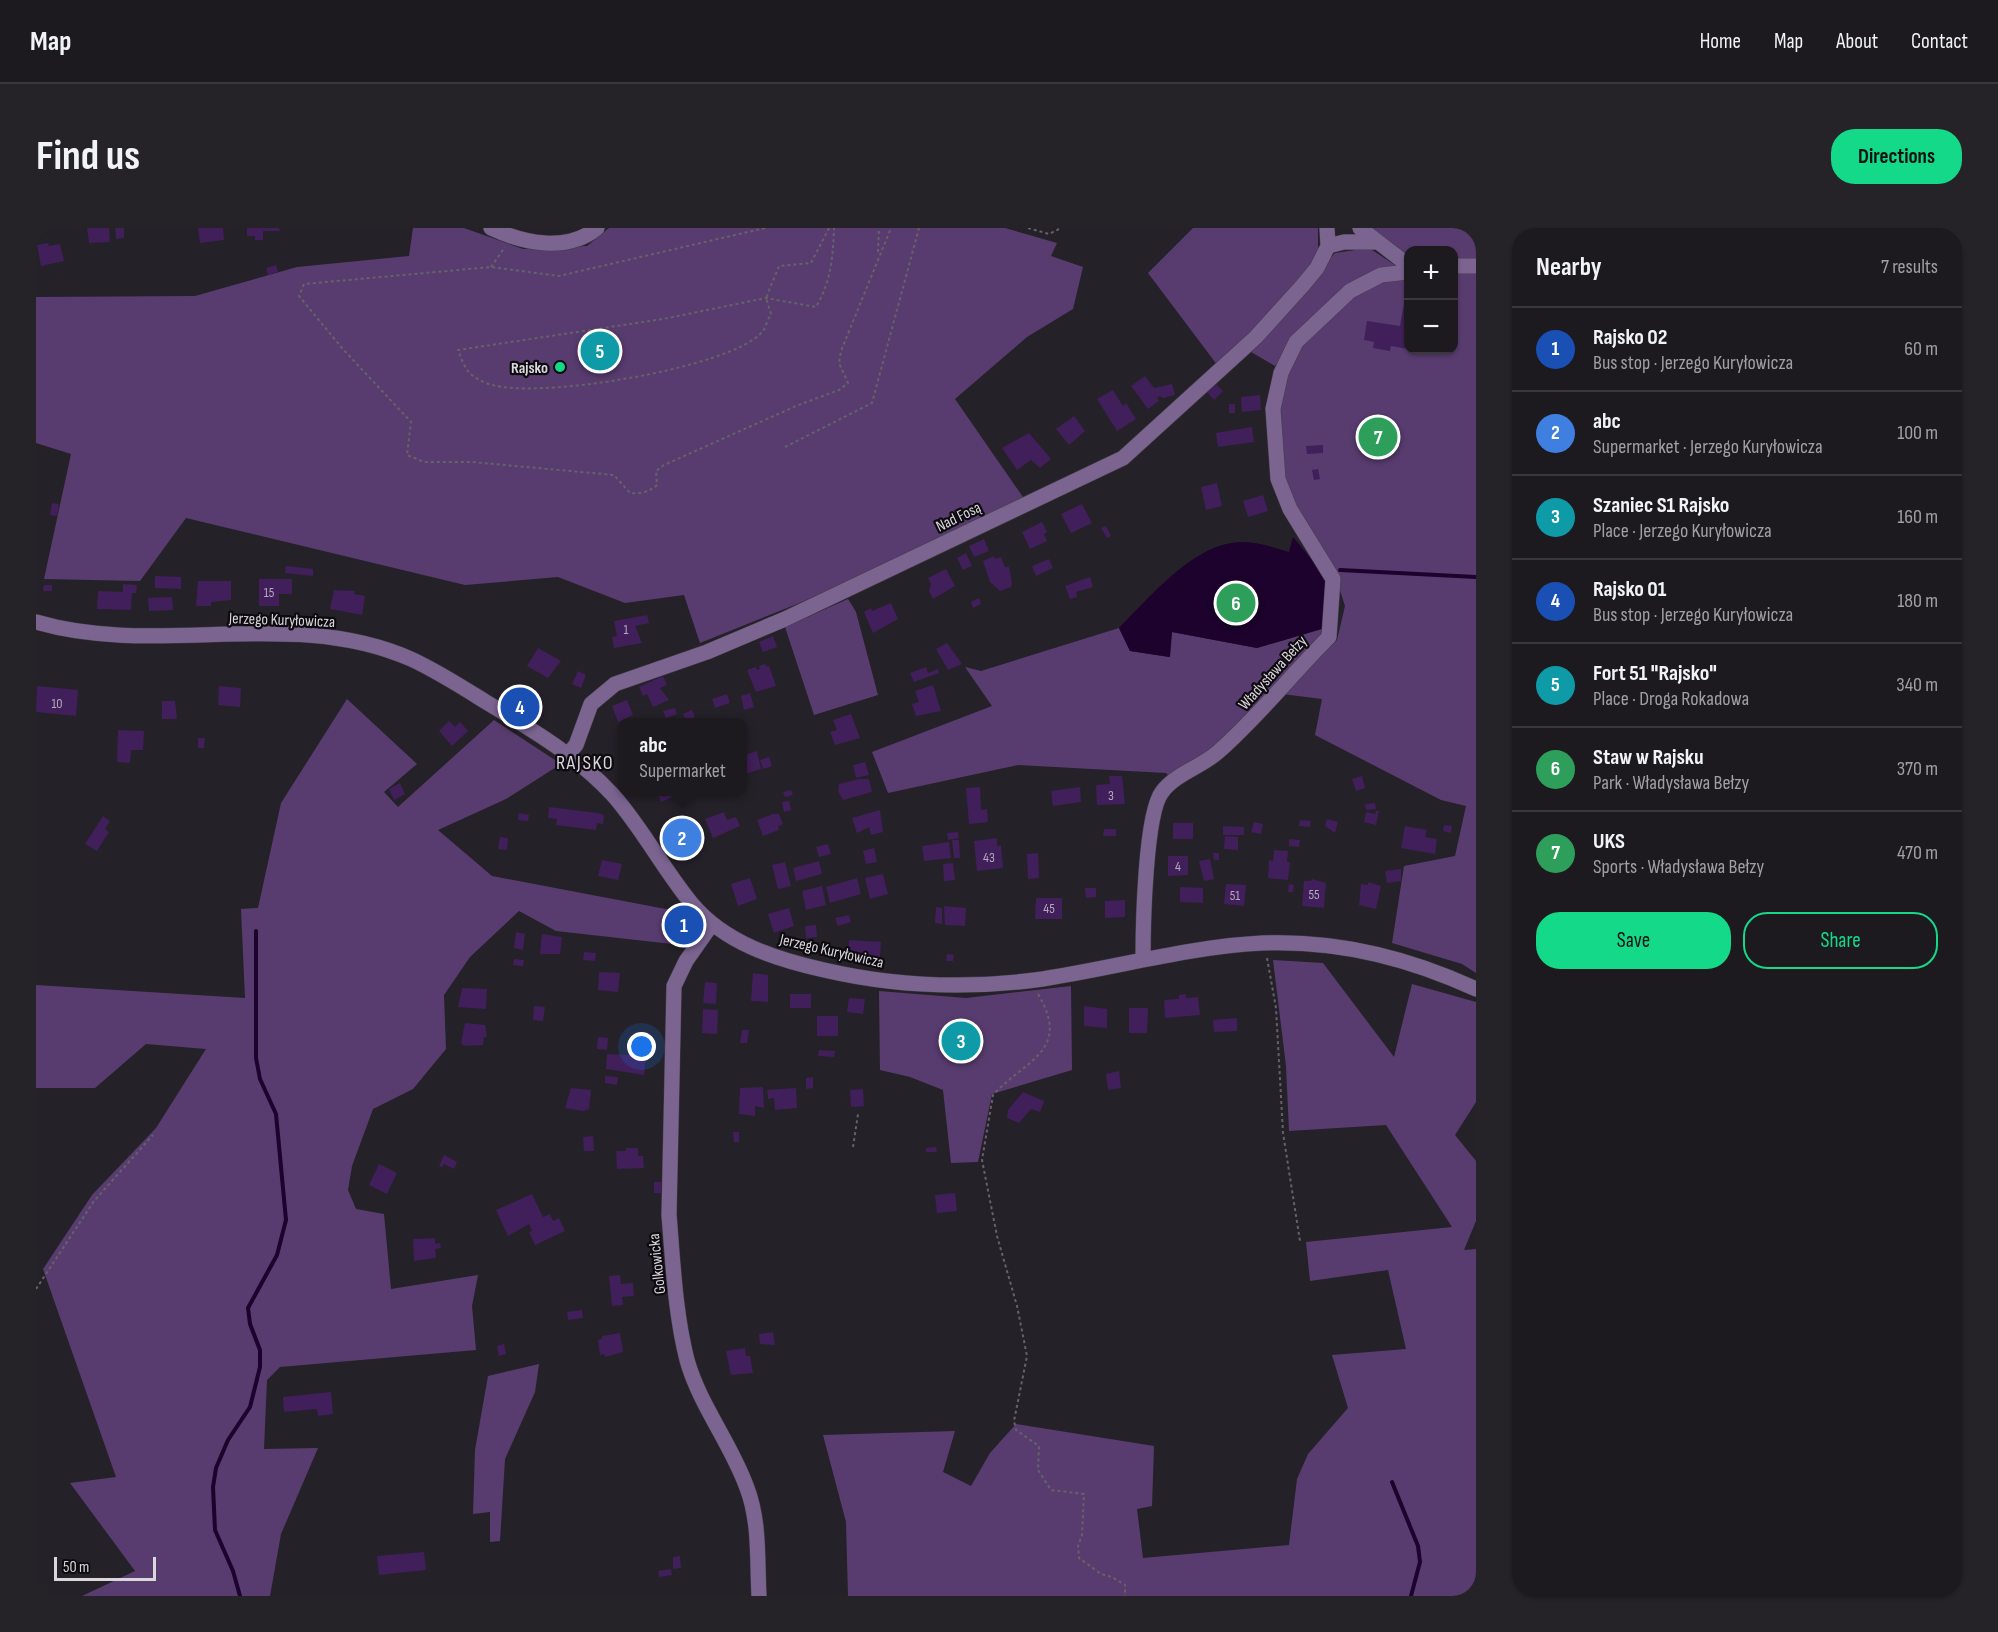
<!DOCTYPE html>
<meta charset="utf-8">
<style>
:root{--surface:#1c191f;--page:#252228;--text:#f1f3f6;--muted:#a0a0a4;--line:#3a383d;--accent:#14d989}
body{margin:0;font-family:"Sofia Sans Condensed",sans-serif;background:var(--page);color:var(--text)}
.controls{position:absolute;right:18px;top:18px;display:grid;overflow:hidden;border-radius:12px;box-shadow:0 2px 4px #0004}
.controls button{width:54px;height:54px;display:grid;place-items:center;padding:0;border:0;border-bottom:2px solid var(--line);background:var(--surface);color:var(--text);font:30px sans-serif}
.scale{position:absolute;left:18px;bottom:15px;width:102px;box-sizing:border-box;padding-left:6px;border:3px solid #d9d6dc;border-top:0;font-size:16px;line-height:21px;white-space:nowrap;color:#d9d6dc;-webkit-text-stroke:4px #0d0b0f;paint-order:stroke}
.you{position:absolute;left:606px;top:819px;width:21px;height:21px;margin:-15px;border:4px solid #fff;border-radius:50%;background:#1a73e8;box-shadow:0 0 0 9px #1a73e833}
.badge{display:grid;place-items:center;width:39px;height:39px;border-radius:50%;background:var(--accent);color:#fff;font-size:20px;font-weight:700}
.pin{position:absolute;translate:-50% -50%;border:3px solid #fff;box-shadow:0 2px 6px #0006}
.popup{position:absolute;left:582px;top:490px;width:129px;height:78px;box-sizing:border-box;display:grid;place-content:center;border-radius:12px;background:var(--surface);filter:drop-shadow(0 2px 4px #0005);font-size:20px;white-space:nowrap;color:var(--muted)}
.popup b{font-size:22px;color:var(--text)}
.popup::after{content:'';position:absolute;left:50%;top:100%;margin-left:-12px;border:12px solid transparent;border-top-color:var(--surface)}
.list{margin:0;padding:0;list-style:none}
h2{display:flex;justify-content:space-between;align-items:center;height:78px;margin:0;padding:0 24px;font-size:26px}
h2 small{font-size:20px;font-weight:400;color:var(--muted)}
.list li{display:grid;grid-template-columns:39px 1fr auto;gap:18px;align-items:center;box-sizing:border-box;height:84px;padding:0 24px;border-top:2px solid var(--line)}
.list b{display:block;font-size:22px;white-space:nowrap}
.list p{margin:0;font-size:20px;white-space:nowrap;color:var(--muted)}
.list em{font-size:20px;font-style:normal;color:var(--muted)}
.actions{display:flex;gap:12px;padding:18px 24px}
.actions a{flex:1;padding:14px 0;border:2px solid var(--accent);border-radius:24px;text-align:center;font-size:21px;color:var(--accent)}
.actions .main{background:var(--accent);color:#111}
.map{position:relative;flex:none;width:1440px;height:1368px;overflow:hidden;border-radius:24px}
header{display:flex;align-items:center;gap:36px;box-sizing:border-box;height:84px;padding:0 30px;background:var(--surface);border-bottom:2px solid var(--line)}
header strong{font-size:28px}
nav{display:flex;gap:33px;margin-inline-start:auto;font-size:21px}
.intro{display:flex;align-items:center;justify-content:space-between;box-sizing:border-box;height:144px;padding:0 36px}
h1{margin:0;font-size:42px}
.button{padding:15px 27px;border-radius:24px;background:var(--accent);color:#111;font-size:21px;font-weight:700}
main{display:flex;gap:36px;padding:0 36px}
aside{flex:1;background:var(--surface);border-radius:24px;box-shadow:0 2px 4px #0004}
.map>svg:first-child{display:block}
</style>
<header>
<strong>Map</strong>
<nav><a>Home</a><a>Map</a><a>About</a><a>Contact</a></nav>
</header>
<div class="intro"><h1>Find us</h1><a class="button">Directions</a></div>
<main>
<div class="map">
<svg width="1440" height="1368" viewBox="0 0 1440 1368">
<rect width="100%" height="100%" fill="#252129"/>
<path fill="#583c6f" d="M377 0H428L487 21 551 18 573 0H969L1021 15 1015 28 1047 39 1037 81 991 109 919 171 989 272 766 374 664 415 648 367 589 375 522 349 429 357 150 290 104 353 8 351 35 226 0 215V69L159 68 261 39 373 28Z
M1157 0H1282V28L1271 48 1182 138 1112 45Z
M1334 0H1440V32L1418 33V22H1372V30Z
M1333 20 1362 39 1280 86 1239 138 1210 121 1299 25Z
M1418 42 1440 43V745L1426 736 1356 715 1368 638 1419 628 1430 578 1405 572 1279 507 1286 471 1246 466 1301 412 1309 378 1297 341 1255 273 1246 250 1243 180 1249 147 1261 122 1320 65 1349 51 1372 47V122H1418Z
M812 371 820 384 842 467 778 487 749 399Z
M1083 400 1094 423 1133 429 1136 404 1221 420 1289 400 1285 411 1237 458 1198 504 1136 551 1130 545 982 537 852 565 836 524 956 478 929 439 945 443Z
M311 471 381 536 348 564 362 579 458 492 525 536 470 571 402 602 456 648 635 682 657 707 654 718 520 703 483 683 434 729 408 767 410 821 377 861 337 881 316 938 312 962 320 981 348 986 355 1061 442 1047 436 1078 440 1122 244 1139 231 1152 228 1221 282 1220 245 1306 234 1368H46L99 1343 34 1255 80 1249 7 1041 56 967 120 900 170 821 110 816 59 860H0V757L209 770 205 681 222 680 245 575Z
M1237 732 1287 735 1358 829 1376 756 1440 774V874L1419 907 1440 933V993L1428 1022 1440 1021V1368H812L810 1294 787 1207 919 1203 907 1244 935 1258 954 1225 980 1196 1118 1218 1116 1278 1101 1281 1107 1330 1253 1317 1261 1251 1272 1226 1312 1180 1296 1127 1370 1121 1352 1042 1274 1053 1270 1014 1416 999 1350 897 1253 903 1250 838Z
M1035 758 1036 842 956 866 942 934 915 935 907 862 874 849 844 842 843 763 930 770Z
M503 1136 499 1164 469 1231 464 1313 454 1314V1284L437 1286 439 1222 452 1148Z"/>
<path fill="#1c022d" d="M1257 309 1291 350 1289 400 1221 420 1136 404 1134 429 1094 423 1083 400C1114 369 1160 313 1207 314 1223 314 1238 320 1253 324Z"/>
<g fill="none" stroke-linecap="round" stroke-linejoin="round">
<path stroke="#1c022d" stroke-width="4" d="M1304 342 1440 349
M1356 1254 1382 1318 1384 1334 1375 1368
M204 1368 197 1343 179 1302 177 1259 180 1240 192 1212 214 1179 224 1139V1122L214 1096 212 1080 241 1027 250 992 240 886 224 851 220 830V703"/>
</g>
<path fill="#411f5a" d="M51 0H73L74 14 53 15Z
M79 0H88V10L80 11Z
M162 0H187L188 12 164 15Z
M211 0H243L244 3H227V12H219V8H211Z
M12 15 13 18 24 16 28 33 5 38 1 17Z
M240 37 242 44 232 47 230 40Z
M1368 76 1372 77V121L1355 118 1354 123 1337 120 1338 114 1328 112 1331 93 1364 98Z
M1109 148 1118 160 1136 156 1139 167 1127 170 1123 168 1121 170 1123 173 1112 181 1095 158Z
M1179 155 1187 163 1178 172 1170 163Z
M1077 162 1087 178 1090 175 1100 191 1081 203 1061 171Z
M1224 167 1225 182 1206 184 1205 169Z
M1193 176H1199V185H1193Z
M1038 188 1049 203 1033 217 1020 201Z
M1216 199 1218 214 1182 219 1180 205Z
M993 205 1015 231 1004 240 995 232 981 242 966 220Z
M1287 217V225L1271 226 1270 218Z
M1282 241 1284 251 1278 252 1276 242Z
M1181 255 1186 278 1170 282 1165 259Z
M1227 267 1232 283 1212 289 1207 273Z
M16 275 23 276 21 288 14 287Z
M1046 276 1056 295 1035 305 1025 286Z
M1006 294 1011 304 1008 306 1011 313 994 321 986 304Z
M1070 298 1075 308 1071 310 1065 300Z
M948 311 953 323 938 329 933 318Z
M930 325 936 338 927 342 921 330Z
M958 328 959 331 965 329 969 339H973L976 355 975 359 964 363 954 354 947 333Z
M1013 331 1017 340 1000 348 996 338Z
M250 338 277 341V348L249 345Z
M910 341 919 358 897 371 893 363 895 356 892 350Z
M119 348 145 349V361L119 360Z
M1054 349 1057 359 1040 364 1041 369 1034 371 1029 358Z
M223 351H256V366H243V378H223Z
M162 353H195V372L175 374V378H160Z
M87 356 101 357 100 365H96L95 382 61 381 62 363 87 364Z
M8 357H16V363H7Z
M298 362 319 363 318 366 329 368 326 387 294 381Z
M136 369 137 382 113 383 112 370Z
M943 370 945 376 937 380 935 374Z
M855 375 862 391 837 405 828 384 835 380 836 383Z
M611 387 613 395 599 398 606 415 578 420 576 409 581 408 578 393Z
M737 408 741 419 727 424 723 414Z
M911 415 926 436 912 442 900 421Z
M502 420 525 433 512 450 491 438Z
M729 436 731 439 733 438 740 458 720 464 711 442 720 439 721 442 724 441 723 438Z
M890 439 892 445 902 441 903 445 878 454 874 445Z
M542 443 550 447 545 460 536 456Z
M627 448 631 457 624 460 633 472 617 479 611 466 607 468 603 459Z
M897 457 905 483 880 488 876 476 883 474 879 463Z
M1 458 42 462 40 488 0 484Z
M183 458 205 460 204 479 182 477Z
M714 465 718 479 708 482 705 468Z
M691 466 694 475 679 480 676 471Z
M591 472 597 487 582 494 576 478Z
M126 473H139L141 491H126Z
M639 480 641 486 630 490 627 483Z
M656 482 659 489 650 492 647 486Z
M815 486 824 510 799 517 794 504 801 502 797 492Z
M413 493 419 499 424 494 432 503 416 518 403 503Z
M82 502 108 503 107 522H95L94 535 81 534Z
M162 510H169L168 520H162Z
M721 523 725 541 706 547V528Z
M733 529 736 538 727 541 724 532Z
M829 534 833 547 820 550 817 537Z
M1073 548H1086L1089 576 1061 577 1060 557 1074 556Z
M1326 548 1329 560 1320 563 1316 551Z
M823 551H833L836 564 807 572 802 563 803 556Z
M364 555 369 566 358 572 353 561Z
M944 559 945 582 951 581 952 594 933 596 930 560Z
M1044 559 1045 574 1017 578 1015 563Z
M755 562 757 567 749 569 747 564Z
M621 564H649L625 574Z
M753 573 755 582 748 584 746 574Z
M1339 575 1340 581 1330 582 1329 576Z
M513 579 562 585 568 587 567 596 561 595 560 602 520 597 521 591 512 590Z
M844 582 847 604 835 607 833 599 821 605 816 590Z
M1340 583H1343L1340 597 1328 594 1330 584 1339 586Z
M688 584 691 592 700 589 704 598 677 610 669 591Z
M483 585 493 587 492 593 482 592Z
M737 586H743L747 596 742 598 743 602 727 608 721 592Z
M67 588 74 593 69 601 73 604 61 623 49 616Z
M1291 591 1302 594 1299 605 1289 598Z
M1264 592 1275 593 1274 599 1263 598Z
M1218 594 1227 596 1225 606 1215 604Z
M1137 595H1157V611H1137Z
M1408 597 1416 598 1415 605 1407 603Z
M1187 598 1208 599V607H1187Z
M1369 598 1391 602 1389 609 1401 611 1399 626 1365 620Z
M649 600 655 613 643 619 638 607Z
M1068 601H1080V608H1067Z
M922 604 923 610 912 612 911 605Z
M1189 608 1202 609V622L1188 621Z
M464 609 472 610 471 622 462 621Z
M961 610V618L965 617 967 640 941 643 938 613Z
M1253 611 1264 612 1263 619 1253 618Z
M916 612H923L924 630H918Z
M913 614 915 630 888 633 886 618Z
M792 616 795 626 783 629 780 619Z
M838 620 841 634 830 636 827 623Z
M1238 622 1252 623 1251 634H1254L1252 652 1232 650 1233 632 1237 633Z
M1002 625 1003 650 992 651 991 626Z
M1177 625H1183V632H1178Z
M1132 628H1152V647L1132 648Z
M1174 631 1178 651 1168 653 1163 633Z
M566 632 586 636 582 652 562 648Z
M783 633 786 646 760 653 757 640Z
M749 634 755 658 742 661 736 637Z
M917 635 919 652 908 653 907 636Z
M1365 641V653L1351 655 1349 643Z
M847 646 852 666 834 671 829 650Z
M714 650 721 671 702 678 695 656Z
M821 650 825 666 794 675 790 659Z
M1276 651 1290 655 1288 680 1266 678 1268 653H1275Z
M1332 654 1345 658 1340 681 1323 677 1325 656 1332 657Z
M1190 656 1210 657 1208 678 1188 676Z
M1253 656 1258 657 1257 664H1252Z
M786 658 790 677 770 682 766 663Z
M1144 659 1167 660V675L1144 674Z
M1049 660H1060V669L1050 670Z
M1000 670H1026V691H999Z
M1089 672V689L1069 690V673Z
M908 678 930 680 929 698 909 697Z
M900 679 906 680V696L899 695Z
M753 680 758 698 738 705 732 686Z
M813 687 815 694 802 698 799 690Z
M780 697 781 709 770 710 769 698Z
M480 704 489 706 487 722 478 720Z
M506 706 526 709 524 726H504Z
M813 712 845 714 844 729 812 727Z
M548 724 560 725 559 733 547 732Z
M911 726 918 727 917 733H910Z
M478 731 488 732 487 738 477 737Z
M563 744 584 745 582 764 562 762Z
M717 745 732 747V774L715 773Z
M669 754 681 755 680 776 667 775Z
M426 760 451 761 450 781 422 779Z
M754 766H775V780H754Z
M1150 766V770L1162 769 1164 787 1129 790 1128 772 1143 771V767Z
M813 770 829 771 827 786 811 784Z
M498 778 509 779 507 793 497 792Z
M1048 778 1071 781V800L1048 798Z
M1093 780H1112L1111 805H1093Z
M667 781 682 782 681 806 666 805Z
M781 788H802V808H781Z
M1201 790V803L1178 804 1177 792Z
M429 795 449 797 451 809H448L447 817 428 818 425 815Z
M706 802H713L711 815H704Z
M562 809 572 810 571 822 561 821Z
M594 822 604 823V828L610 829 608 847 570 841 571 826 594 827Z
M783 822 799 823 798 829 782 828Z
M1083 843 1085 860 1072 862 1070 846Z
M569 848 582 849 581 857 569 855Z
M777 849V860L770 861V850Z
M727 859 728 880 719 878V888L703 886 704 860Z
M535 860 555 862 553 881 547 883 529 880Z
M760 860 761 880 739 882 738 870 732 871 731 862Z
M827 861 828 878 815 879 814 862Z
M987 864 1008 873 1004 884 995 881 983 895 971 890 972 882Z
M697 904H703V914H698Z
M557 908 558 923H548L547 909Z
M900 919 901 924H890V920Z
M590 920H602V928H607L608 940 581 941 580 923H590Z
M408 927 421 934 418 941 408 936 406 939 403 938Z
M343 936 361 945 351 966 333 957Z
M618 954H625V965H618Z
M919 965 921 983 901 985 899 967Z
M496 966 507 989 514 986 517 993 523 990 529 1003 499 1017 493 1004 496 1003 493 996 472 1008 460 982Z
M399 1010V1016L404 1015 405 1020 399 1021 400 1030 378 1033 377 1011Z
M584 1047 585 1056 597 1055 598 1068 586 1069 587 1077 576 1078 573 1048Z
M546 1082 547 1090 532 1092 531 1084Z
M737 1104 739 1117 724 1116 723 1106Z
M584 1105 587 1124 569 1129 568 1126 564 1127 562 1112 566 1111V1108Z
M468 1116 470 1126 463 1128 461 1118Z
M709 1120 710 1128H714L717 1145 695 1147 690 1123Z
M295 1164 297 1186 282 1188 281 1181 248 1184 247 1169Z
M388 1324 390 1342 343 1347 341 1328Z
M644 1328 645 1340 637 1341V1329Z
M635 1341 636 1347 623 1349 622 1343Z"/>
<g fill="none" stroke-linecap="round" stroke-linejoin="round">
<g stroke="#423e46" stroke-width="16">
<path id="minor" d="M455 0C487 15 531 25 561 0
M1324 0 1372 37
M1292 18 1308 14H1342
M1418 38H1440
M0 394C122 430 256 378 375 431 401 443 426 459 450 474 495 501 541 528 577 567 607 601 627 641 656 676 689 715 739 731 788 742 857 758 929 761 999 752 1075 741 1149 719 1226 715 1300 712 1373 730 1440 761
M532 526 540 517 555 476 579 456 671 424 749 391 1087 230 1220 109 1267 57 1281 40 1292 18 1291 0
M676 696 650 733 638 758 633 987C637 1034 639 1085 651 1132 664 1178 695 1215 711 1260 724 1294 721 1332 723 1368
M1107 732C1107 700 1109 586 1126 564 1139 546 1165 539 1182 524 1222 489 1255 447 1293 409L1297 351 1254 281 1242 251 1237 181 1245 145 1260 114 1314 63 1345 47 1372 44"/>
</g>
<path stroke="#656269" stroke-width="2" stroke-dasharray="3 3" stroke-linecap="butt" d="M729 0 523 48 455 39 268 56 263 68 306 120 375 194 371 227 388 234H436L578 247 594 265C605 266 613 264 621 257L620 243 628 237 760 178 803 162 812 155 803 135 805 123 855 0
M793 0 775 35 743 38 730 70 735 86C732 91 730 98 727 103 698 140 493 174 450 155 431 147 429 140 422 122L627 91 730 70 780 79C795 53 797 30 798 0
M992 0 1013 6 1025 0
M842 24 843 0
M455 39 469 19
M749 219 836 175 883 0
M1231 730 1240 780 1247 905 1264 1013
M1002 766C1036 823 989 832 957 867L946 932 961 1008 981 1078 991 1128 978 1193 980 1202 1003 1218 1002 1242 1015 1262 1048 1266 1046 1307 1042 1318 1043 1330 1065 1346 1076 1349 1089 1357V1368
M817 919 822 886
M0 1061 58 973 117 907"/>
<use href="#minor" stroke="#7c6491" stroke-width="15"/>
</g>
<circle fill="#14d989" stroke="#0d0b0f" stroke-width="2" cx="524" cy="139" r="6"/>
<g text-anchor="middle" stroke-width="4.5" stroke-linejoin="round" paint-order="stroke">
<g font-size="14" fill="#b3a8bc">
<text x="233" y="369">15</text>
<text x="590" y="406">1</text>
<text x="21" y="480">10</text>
<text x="1075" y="572">3</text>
<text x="953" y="634">43</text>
<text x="1142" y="643">4</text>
<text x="1278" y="671">55</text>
<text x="1199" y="672">51</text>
<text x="1013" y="685">45</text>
</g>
<g font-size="16" font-weight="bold" fill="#d9d6dc" stroke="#0d0b0f" text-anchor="end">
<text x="512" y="145">Rajsko</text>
</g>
<g font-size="16" fill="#d9d6dc" stroke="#0d0b0f">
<text transform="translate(922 288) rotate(-26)" y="6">Nad Fosą</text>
<text transform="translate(246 391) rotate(2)" y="6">Jerzego Kuryłowicza</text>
<text transform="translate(1236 444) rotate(-48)" y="6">Władysława Bełzy</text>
<text transform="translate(796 722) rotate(13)" y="6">Jerzego Kuryłowicza</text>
<text transform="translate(620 1036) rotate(-96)" y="6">Golkowicka</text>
</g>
<g font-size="20" letter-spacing="1.5" fill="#d9d6dc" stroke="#0d0b0f">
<text x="549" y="541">RAJSKO</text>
</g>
</g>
</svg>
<div class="controls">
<button>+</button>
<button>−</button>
</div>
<div class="scale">50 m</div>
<div class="you"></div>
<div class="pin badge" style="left:648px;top:697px;background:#1a4fb4">1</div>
<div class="pin badge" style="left:646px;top:610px;background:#3f7fe0">2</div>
<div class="popup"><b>abc</b>Supermarket</div>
<div class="pin badge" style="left:925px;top:813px;background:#0f9aa8">3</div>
<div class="pin badge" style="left:484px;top:479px;background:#1a4fb4">4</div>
<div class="pin badge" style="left:564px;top:123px;background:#0f9aa8">5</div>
<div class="pin badge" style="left:1200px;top:375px;background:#2e9e5b">6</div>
<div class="pin badge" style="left:1342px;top:209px;background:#2e9e5b">7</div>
</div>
<aside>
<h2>Nearby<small>7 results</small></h2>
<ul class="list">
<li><span class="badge" style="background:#1a4fb4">1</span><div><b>Rajsko 02</b><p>Bus stop · Jerzego Kuryłowicza</p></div><em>60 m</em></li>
<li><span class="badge" style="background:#3f7fe0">2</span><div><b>abc</b><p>Supermarket · Jerzego Kuryłowicza</p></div><em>100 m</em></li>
<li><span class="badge" style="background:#0f9aa8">3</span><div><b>Szaniec S1 Rajsko</b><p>Place · Jerzego Kuryłowicza</p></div><em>160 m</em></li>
<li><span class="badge" style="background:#1a4fb4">4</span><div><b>Rajsko 01</b><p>Bus stop · Jerzego Kuryłowicza</p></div><em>180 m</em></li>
<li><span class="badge" style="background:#0f9aa8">5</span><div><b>Fort 51 &quot;Rajsko&quot;</b><p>Place · Droga Rokadowa</p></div><em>340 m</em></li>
<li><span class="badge" style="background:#2e9e5b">6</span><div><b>Staw w Rajsku</b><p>Park · Władysława Bełzy</p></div><em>370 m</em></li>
<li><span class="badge" style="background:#2e9e5b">7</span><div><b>UKS</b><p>Sports · Władysława Bełzy</p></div><em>470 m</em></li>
</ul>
<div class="actions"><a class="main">Save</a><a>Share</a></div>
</aside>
</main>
